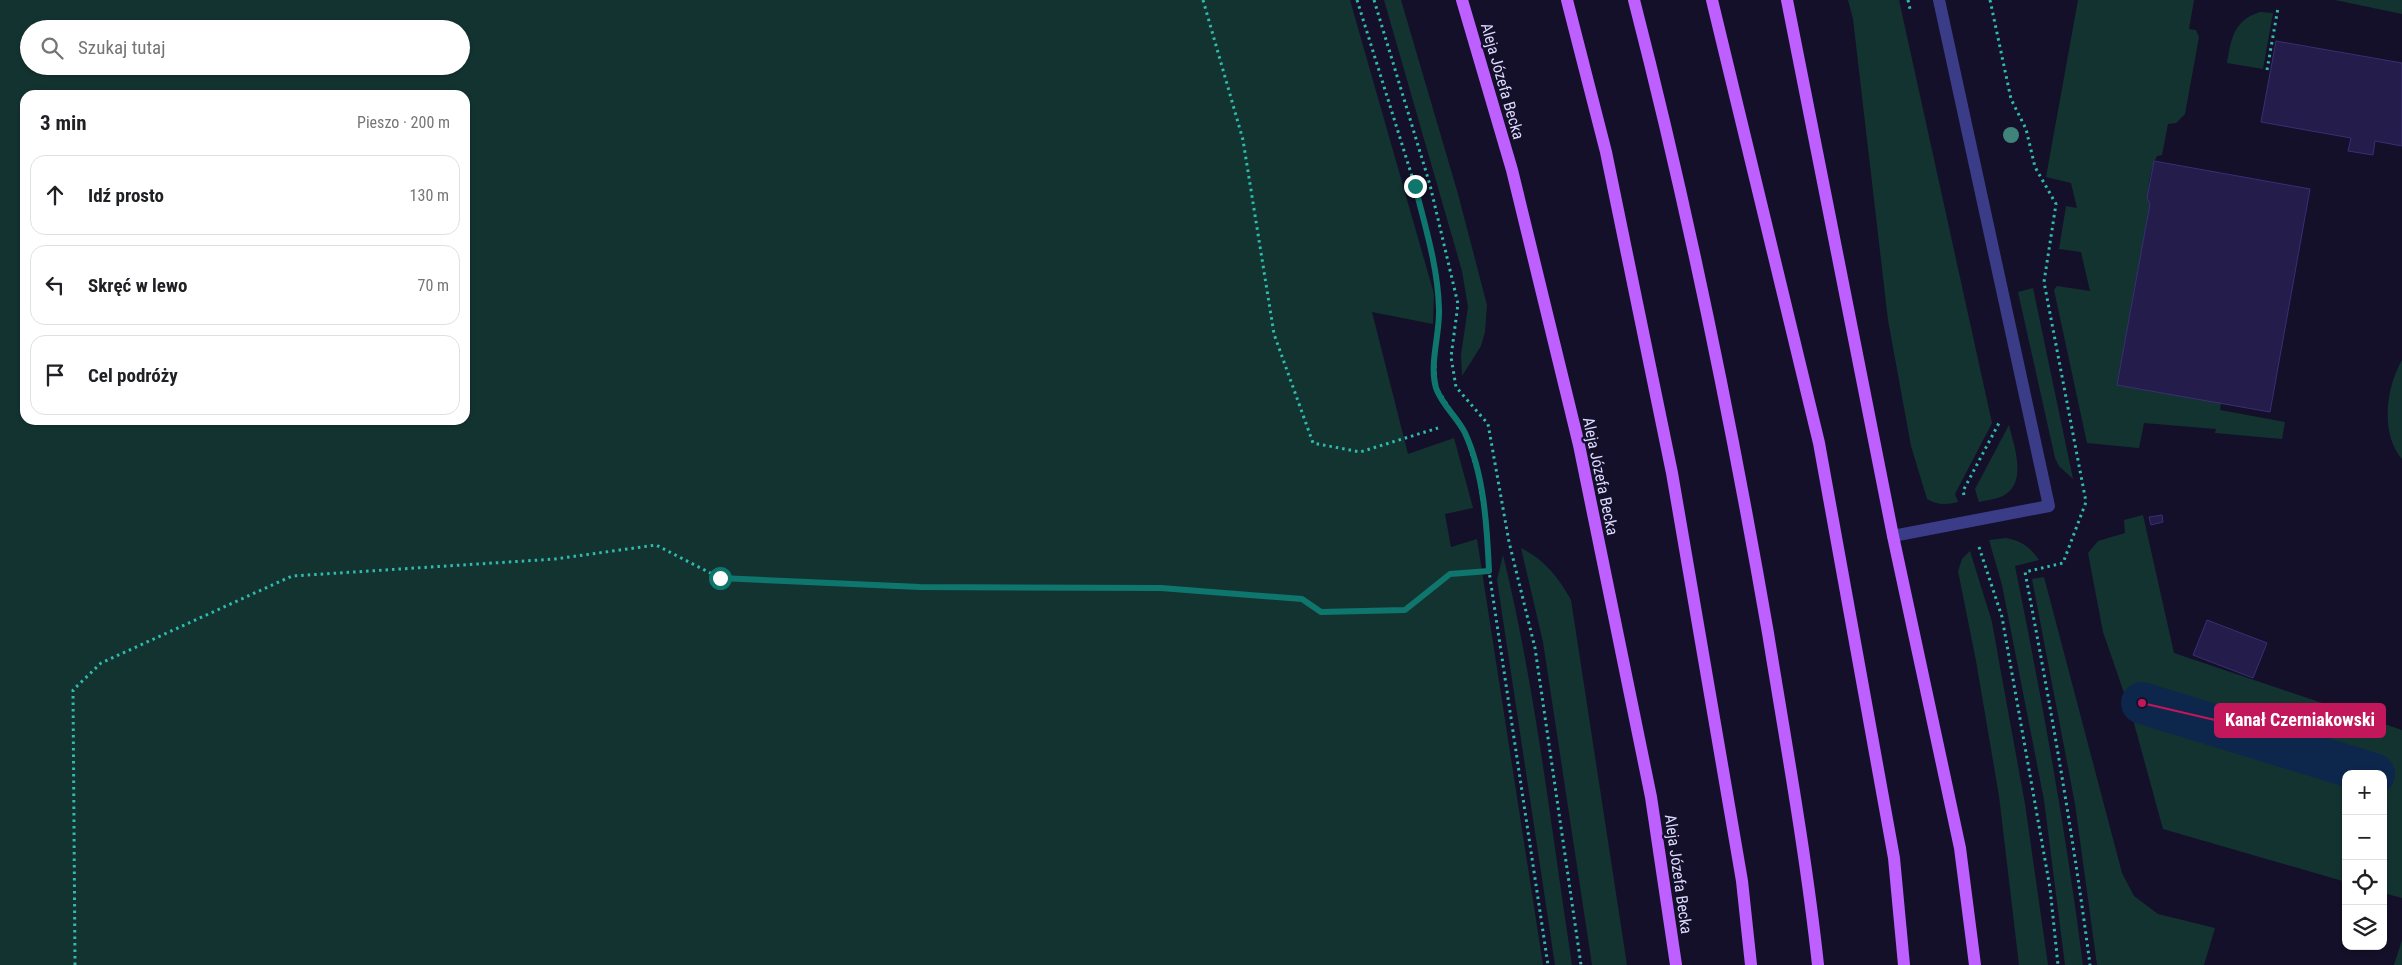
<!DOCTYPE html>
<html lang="pl">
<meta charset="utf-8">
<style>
:root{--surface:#fff;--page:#f2f2f2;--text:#202124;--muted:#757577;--line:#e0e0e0}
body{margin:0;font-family:"Roboto Condensed",sans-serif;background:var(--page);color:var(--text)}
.controls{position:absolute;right:15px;bottom:15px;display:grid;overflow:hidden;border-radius:10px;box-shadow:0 1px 4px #0004}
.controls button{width:45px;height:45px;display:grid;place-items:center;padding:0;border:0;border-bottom:1px solid var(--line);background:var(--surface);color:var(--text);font:25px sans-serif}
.stop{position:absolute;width:15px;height:15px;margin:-11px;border:4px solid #0f766e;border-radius:50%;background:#fff}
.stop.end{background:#0f766e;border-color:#fff;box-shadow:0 1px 5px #0008}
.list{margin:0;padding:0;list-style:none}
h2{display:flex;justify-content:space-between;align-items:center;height:65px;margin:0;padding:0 20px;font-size:21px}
h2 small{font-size:16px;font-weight:400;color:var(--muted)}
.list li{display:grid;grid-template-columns:32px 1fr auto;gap:15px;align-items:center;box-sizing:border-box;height:80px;margin:0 10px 10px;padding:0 10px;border:1px solid var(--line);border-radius:15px}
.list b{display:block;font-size:19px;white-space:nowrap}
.list em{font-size:16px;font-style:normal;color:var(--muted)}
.icon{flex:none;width:28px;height:28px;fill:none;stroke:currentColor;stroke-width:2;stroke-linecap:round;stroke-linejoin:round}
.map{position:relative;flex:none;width:2402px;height:965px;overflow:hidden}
.search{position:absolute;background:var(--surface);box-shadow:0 1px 4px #0004;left:20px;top:20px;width:450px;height:55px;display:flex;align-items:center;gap:12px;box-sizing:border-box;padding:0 18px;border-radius:28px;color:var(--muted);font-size:19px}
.panel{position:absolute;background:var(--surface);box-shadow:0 1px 4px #0004;left:20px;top:90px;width:450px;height:335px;border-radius:15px}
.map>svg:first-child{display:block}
</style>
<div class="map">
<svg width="2402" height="965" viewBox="0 0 2402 965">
<rect width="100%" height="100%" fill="#141029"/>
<path fill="#133331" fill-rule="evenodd" d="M0 0H1350L1434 294 1433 324 1372 312 1408 454 1454 438 1473 508 1445 514 1451 547 1477 539 1543 965H0ZM29 29H461V66H29ZM25 95H465V420H25Z
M1384 0H1401L1458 194 1487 305 1485 332 1481 346 1462 376 1461 355 1468 307 1462 271Z
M1848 0H1899L1992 423 1955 494 1958 502C1946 505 1937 505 1927 499L1911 446 1888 320 1853 19Z
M2078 0H2194L2189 29 2196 30 2199 37 2185 114 2176 123 2168 124 2162 155 2157 156C2150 169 2146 193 2150 204L2117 385 2221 403 2220 410 2285 422 2282 439 2215 433 2216 429 2144 423 2139 448 2087 443 2054 290 2057 286 2090 291 2081 252 2059 249 2066 206 2077 208 2071 183 2046 177Z
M2335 0H2402V14Z
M2260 12 2273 13 2263 69 2227 63C2231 39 2234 20 2260 12Z
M2033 288 2073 479 2059 466 2055 458 2018 292Z
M2402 360V459C2380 434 2386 387 2402 360Z
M2009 425C2014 446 2028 483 2003 496 1996 499 1987 500 1979 502L1975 489Z
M2143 515 2174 653 2402 730V898L2383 893V774H2346V882L2163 829 2132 716 2103 632 2088 553 2098 541 2125 533 2124 520Z
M2006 538C2022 541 2030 547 2039 560L2015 566C2042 699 2066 831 2083 965H2065L2044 800 2002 585 1989 540Z
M1521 548C1545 560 1558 577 1571 600L1627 965H1592L1543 642Z
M1970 551 1992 622 2000 667 2025 804 2048 965H2019L1999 796 1976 661 1958 571 1962 559Z
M1503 555C1536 690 1551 828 1572 965H1555L1497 580Z
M2044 577 2122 873 2134 896 2158 914 2215 928 2204 965H2097L2075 804 2032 579Z
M2402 940V965H2394Z"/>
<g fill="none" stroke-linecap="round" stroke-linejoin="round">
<path stroke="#0d274c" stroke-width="42" d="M2142 703 2374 774"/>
</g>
<path fill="#241c4a" stroke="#3a2e76" d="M2276 41 2402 63V146L2375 141 2373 155 2348 151 2351 138 2261 122Z
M2154 161 2310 189 2270 412 2117 385 2150 204 2147 198Z
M2162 515 2163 522 2151 525 2149 517Z
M2207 620 2267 643 2253 678 2193 655Z"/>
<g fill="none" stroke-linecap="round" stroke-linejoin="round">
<path stroke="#30bbad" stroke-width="3" stroke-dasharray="2.5 4" stroke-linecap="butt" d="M1203 0 1243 140 1274 334 1313 443 1360 452 1438 428
M1357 0 1415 186 1437 276 1439 309 1435 362 1436 387 1465 433 1478 475 1488 539 1489 571 1548 965
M1374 0 1430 185 1458 304 1451 357 1456 387 1488 424 1509 542 1535 648 1581 965
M1908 0 1910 9
M1990 0 2011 99 2026 129 2035 167 2056 204 2044 282 2086 502 2063 563 2025 572C2050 703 2073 833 2090 965
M2267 70 2278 8
M1964 495 1963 491 2000 421
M1979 547 2002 617 2050 888 2058 965
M75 965 73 690 101 663 292 576 555 559 656 545 720 578 920 587 1161 588 1301 599 1321 612 1405 610 1450 574 1489 571"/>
<path stroke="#3b3c88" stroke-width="12" d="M1893 536 2049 506 1939 0"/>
<path stroke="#bd60ff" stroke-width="12" d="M1462 0 1512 170 1579 445 1651 797 1676 965
M1567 0 1606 152 1672 473 1742 881 1751 965
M1634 0C1688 209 1731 420 1768 633 1786 744 1806 854 1818 965
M1712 0 1819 443 1894 858 1904 965
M1787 0 1893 536 1960 848 1975 965"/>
</g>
<circle fill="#3f837a" cx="2011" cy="135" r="8"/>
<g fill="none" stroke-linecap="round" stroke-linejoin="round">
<path stroke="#0f766e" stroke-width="6" d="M720 578 920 587 1161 588 1302 599 1321 612 1405 610 1450 574 1489 571C1487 526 1484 474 1465 433 1457 417 1442 405 1436 388 1429 364 1440 334 1439 309 1438 267 1425 226 1415 186"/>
</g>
<g text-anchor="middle" stroke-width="4.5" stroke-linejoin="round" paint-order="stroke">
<g font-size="16" fill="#dbd9ff" stroke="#141029">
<text transform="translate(1503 81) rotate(74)" y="6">Aleja Józefa Becka</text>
<text transform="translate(1601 476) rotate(78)" y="6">Aleja Józefa Becka</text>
<text transform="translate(1679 874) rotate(82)" y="6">Aleja Józefa Becka</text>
</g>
</g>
<path fill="none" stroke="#c2185b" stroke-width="2" d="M2142 703L2215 720"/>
<circle fill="#c2185b" stroke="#141029" stroke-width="2" cx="2142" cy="703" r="5"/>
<rect fill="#c2185b" stroke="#c2185b" stroke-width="2" x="2215" y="704" width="170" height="33" rx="5"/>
<g font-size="18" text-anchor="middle" font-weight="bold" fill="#fff">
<text x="2300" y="726">Kanał Czerniakowski</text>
</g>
</svg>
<div class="controls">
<button>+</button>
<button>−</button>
<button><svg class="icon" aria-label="locate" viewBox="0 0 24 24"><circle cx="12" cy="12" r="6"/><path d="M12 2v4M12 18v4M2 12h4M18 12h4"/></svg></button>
<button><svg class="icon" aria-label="layers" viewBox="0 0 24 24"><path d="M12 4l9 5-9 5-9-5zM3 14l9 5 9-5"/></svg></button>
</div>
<div class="stop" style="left:720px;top:578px"></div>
<div class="stop end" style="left:1415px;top:186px"></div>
<div class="search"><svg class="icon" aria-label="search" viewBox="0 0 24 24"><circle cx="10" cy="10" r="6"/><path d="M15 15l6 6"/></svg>Szukaj tutaj</div>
<section class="panel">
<h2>3 min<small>Pieszo · 200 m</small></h2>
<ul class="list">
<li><svg class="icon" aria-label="ahead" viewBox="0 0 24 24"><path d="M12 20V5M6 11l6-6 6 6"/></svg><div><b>Idź prosto</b></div><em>130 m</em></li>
<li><svg class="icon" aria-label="left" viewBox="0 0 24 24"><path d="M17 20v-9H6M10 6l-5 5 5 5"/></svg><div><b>Skręć w lewo</b></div><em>70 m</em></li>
<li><svg class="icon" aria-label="arrive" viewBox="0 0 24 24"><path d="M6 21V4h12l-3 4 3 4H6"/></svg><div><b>Cel podróży</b></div></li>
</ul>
</section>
</div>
